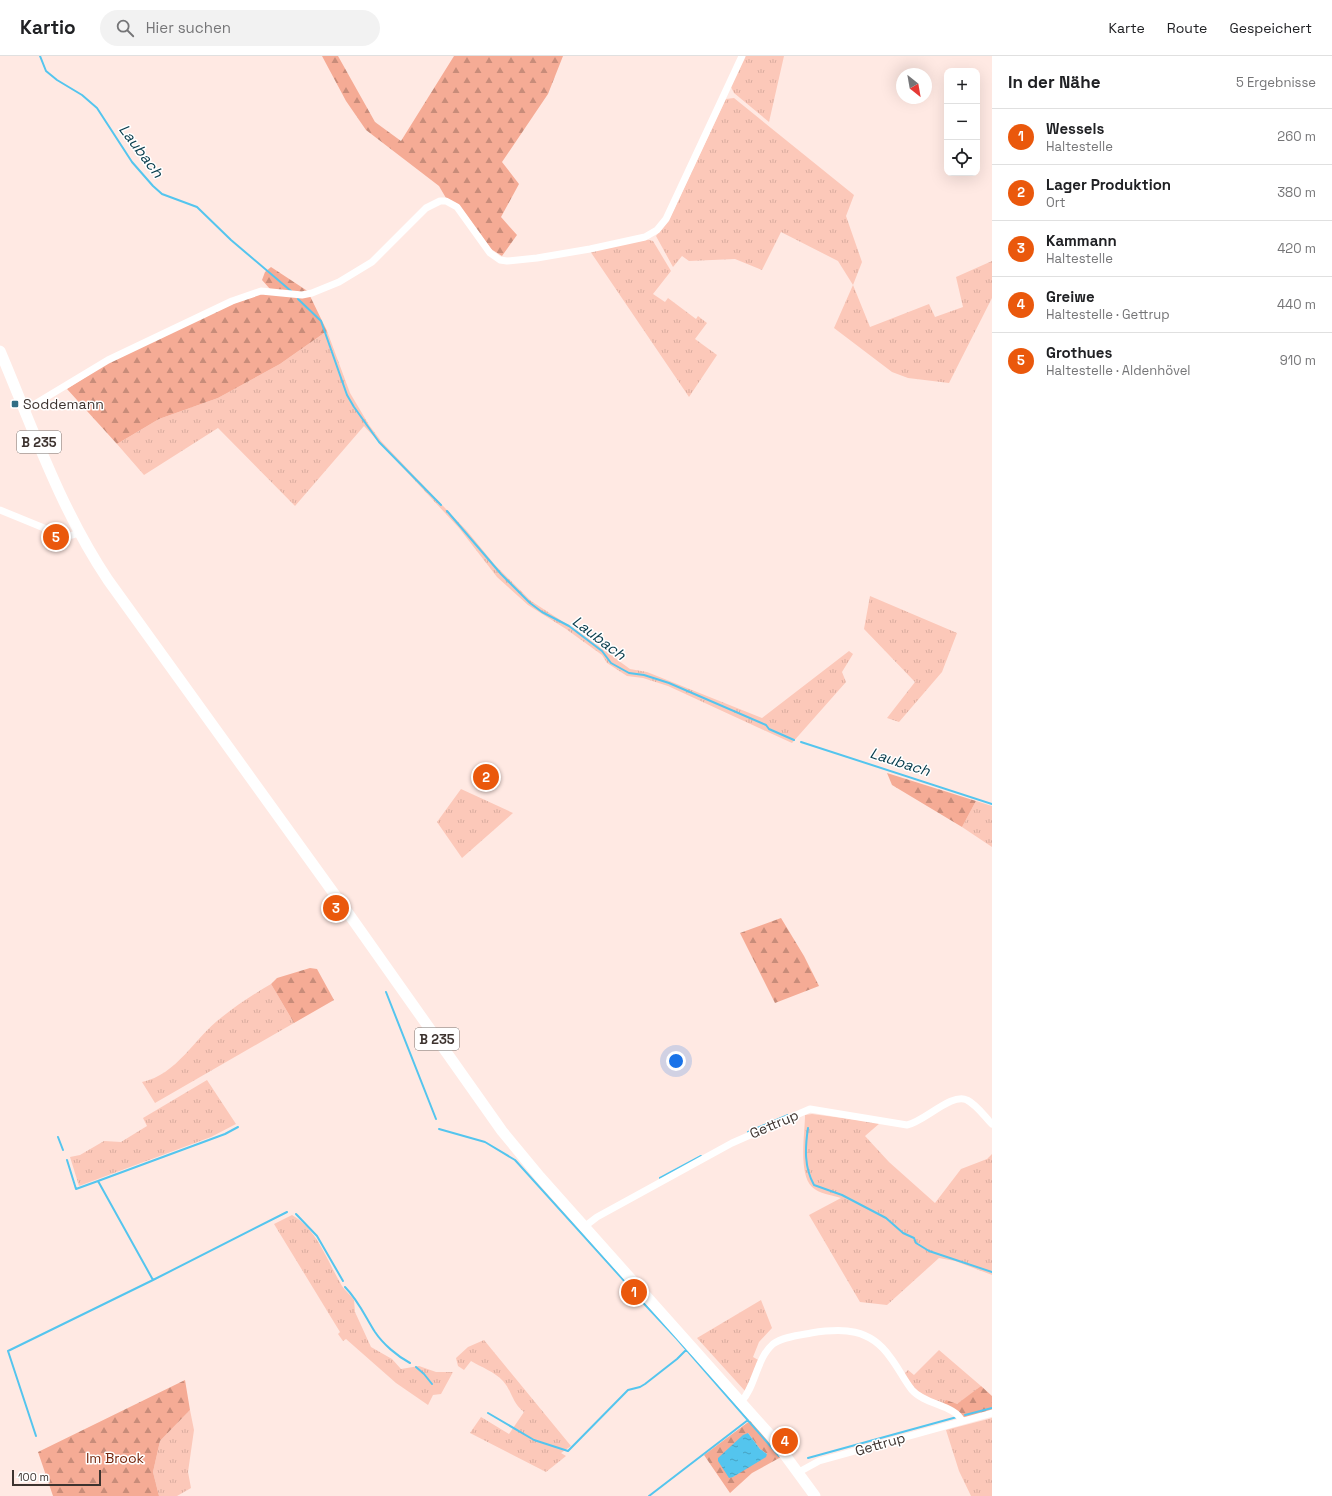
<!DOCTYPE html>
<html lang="de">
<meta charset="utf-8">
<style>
:root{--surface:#fff;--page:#f2f2f2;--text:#202124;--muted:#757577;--line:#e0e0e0;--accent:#ea580c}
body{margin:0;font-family:"Space Grotesk",sans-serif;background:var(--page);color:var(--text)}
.controls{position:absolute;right:12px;top:12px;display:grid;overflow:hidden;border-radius:8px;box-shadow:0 4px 16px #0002}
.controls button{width:36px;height:36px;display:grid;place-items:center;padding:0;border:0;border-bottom:1px solid var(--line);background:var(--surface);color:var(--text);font:20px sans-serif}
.compass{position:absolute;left:896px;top:12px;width:36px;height:36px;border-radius:50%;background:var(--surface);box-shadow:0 4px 16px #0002;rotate:149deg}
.scale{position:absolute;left:12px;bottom:10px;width:89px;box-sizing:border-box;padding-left:4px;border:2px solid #3d332f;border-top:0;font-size:11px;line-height:14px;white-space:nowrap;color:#3d332f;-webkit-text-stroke:3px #fff;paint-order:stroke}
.you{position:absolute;left:676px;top:1005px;width:14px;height:14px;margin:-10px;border:3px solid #fff;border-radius:50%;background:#1a73e8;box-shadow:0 0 0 6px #1a73e833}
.badge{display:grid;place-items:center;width:26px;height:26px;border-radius:50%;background:var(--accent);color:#fff;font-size:13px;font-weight:700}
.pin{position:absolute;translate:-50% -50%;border:2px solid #fff;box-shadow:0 1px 4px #0006}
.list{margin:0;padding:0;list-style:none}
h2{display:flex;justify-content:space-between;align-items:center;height:52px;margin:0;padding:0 16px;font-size:17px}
h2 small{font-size:13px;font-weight:400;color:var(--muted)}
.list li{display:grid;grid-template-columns:26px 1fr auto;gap:12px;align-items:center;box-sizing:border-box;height:56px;padding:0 16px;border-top:1px solid var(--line)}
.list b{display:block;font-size:15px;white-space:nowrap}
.list p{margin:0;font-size:13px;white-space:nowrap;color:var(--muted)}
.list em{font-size:13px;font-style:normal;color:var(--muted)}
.icon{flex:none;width:22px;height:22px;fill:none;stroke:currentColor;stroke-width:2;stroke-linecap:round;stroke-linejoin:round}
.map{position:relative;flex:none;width:992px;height:1440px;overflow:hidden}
header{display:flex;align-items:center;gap:24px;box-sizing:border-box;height:56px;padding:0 20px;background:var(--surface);border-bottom:1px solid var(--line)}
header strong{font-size:19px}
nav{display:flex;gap:22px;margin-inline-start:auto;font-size:14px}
.search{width:280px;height:36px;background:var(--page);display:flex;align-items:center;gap:10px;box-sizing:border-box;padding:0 14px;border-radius:22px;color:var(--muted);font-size:15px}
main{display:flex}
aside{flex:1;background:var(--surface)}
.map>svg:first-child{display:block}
</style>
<header>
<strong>Kartio</strong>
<div class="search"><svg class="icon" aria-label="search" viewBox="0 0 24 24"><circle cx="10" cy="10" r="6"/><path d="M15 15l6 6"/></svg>Hier suchen</div>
<nav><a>Karte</a><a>Route</a><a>Gespeichert</a></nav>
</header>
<main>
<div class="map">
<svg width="992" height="1440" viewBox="0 0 992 1440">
<defs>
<pattern id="grass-tufts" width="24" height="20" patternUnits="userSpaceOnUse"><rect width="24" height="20" fill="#fcc8b9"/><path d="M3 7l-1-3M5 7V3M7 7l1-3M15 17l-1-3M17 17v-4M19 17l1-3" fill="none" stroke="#d9ac9f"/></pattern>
<pattern id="forest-firs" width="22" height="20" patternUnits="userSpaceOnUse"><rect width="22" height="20" fill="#f5ab95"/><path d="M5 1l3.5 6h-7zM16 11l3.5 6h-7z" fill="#c88c7a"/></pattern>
<pattern id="water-ripples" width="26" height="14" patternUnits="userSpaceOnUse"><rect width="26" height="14" fill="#54c5ee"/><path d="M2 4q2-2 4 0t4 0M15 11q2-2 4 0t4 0" fill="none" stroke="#47a1c1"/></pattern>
</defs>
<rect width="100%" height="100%" fill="#ffe9e3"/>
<path fill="url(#grass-tufts)" d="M744 0H784L769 66 734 37 731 31Z
M734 42 854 139 846 160 862 206 853 229 870 271 929 248 935 261 963 251 956 221 992 205V242L949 327 908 322 892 316 834 272 853 229 838 205 781 176 762 214 735 203 689 205 682 200 673 211 656 180 669 164 726 43Z
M645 183 653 185 671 215 653 238 665 246 668 242 696 263 698 260 707 267 695 283 717 299 689 341 590 195Z
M327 275 350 337 369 369 381 385 467 475 495 509 531 545 579 576 630 613 647 616 762 662 849 595 853 598 842 616 846 626 792 687 668 630 643 622 627 620 607 607 602 599 566 573 528 549 497 521 459 472 364 370 295 450 218 372 144 419 117 388 159 363 218 342 280 308Z
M870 540 957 577 942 616 899 666 887 662 915 626 864 573Z
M461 733 513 757 462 802 437 766Z
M976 745 992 750V791L962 771Z
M271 928 294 967 155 1047 142 1026C177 1019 195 981 222 961 237 949 254 938 271 928Z
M207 1024 236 1068 211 1081 79 1130 70 1101 80 1099 104 1085 121 1086 147 1070 143 1062Z
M812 1058 880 1067 865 1080 889 1106 935 1147 961 1113 987 1103 992 1098V1219L955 1205 939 1202 887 1249 860 1246 809 1159 841 1142C832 1139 819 1138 812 1131 798 1117 805 1077 805 1059Z
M292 1159C318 1174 327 1205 342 1230 345 1235 351 1239 354 1244L355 1256 371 1291 392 1303 401 1313 419 1310 436 1316H453L441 1338 433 1339 428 1349 396 1327 346 1283 343 1285 338 1278 340 1276 274 1168Z
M761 1244 772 1272 759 1286 753 1301 760 1305 745 1335 697 1282Z
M484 1284 571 1390 561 1397 566 1400 546 1416 470 1377 481 1361 509 1378 524 1356C512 1347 512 1335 503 1325 495 1316 481 1311 471 1305L464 1314 458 1310 456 1302 468 1291Z
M939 1294 981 1330C974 1336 966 1342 959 1347 935 1360 916 1334 903 1319L908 1314 914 1319Z
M190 1354 194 1374 188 1416 191 1432 177 1440H159L153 1416 160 1385Z
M992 1362V1440H971L959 1415 946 1374Z"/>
<path fill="url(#forest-firs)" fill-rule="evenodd" d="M322 0H338L375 66 401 85 454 0H563L548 38 502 106 519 128 501 161 517 179 502 200 491 193 459 149 446 142 439 130 366 74 346 45Z
M271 211 309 236 301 237 270 233 262 224 265 216Z
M261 237 310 240 327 275 280 308 218 342 159 363 117 388 67 333 109 306 206 258Z
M887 717 976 745 962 771 892 729Z
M781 862 804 900 819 930 775 947 740 877Z
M310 912 317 913 334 944 294 967 271 928 277 922Z
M185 1324 190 1354 160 1385 153 1416 159 1440H53L38 1396Z
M981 1330 992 1340V1355L963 1362 941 1350 946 1344 957 1348Z
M751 1364 781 1401 752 1417 730 1437 704 1399ZM748 1377 760 1393 767 1398 733 1421Z"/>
<path fill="url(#water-ripples)" d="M748 1377 760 1393 767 1398 766 1401 733 1421 729 1422 718 1405V1402L743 1379Z"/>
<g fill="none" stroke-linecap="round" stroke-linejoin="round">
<path stroke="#54c5ee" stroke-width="2" d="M40 0 46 15 57 24 82 39 97 52 132 106 153 130 162 138 197 151 231 184 291 235
M298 243 321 265 347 339 354 351 379 386 441 449
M447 455 501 518 530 547 542 556 569 570 602 595 611 607 629 617 644 619 669 627 766 669 769 673 794 684
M801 686 992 748
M386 936 436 1063
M808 1072C805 1092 804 1111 814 1129L842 1139 886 1162 903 1177 914 1182 916 1187 929 1195 992 1216
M439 1073 485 1086 515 1104 627 1228
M748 1076 788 1059
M58 1081 63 1094
M67 1104 76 1133 98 1125 153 1224 287 1156
M660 1122 701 1100
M98 1125 225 1078 238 1071
M296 1158 317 1180 343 1225
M345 1231C358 1244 365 1260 375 1276 383 1288 397 1300 410 1307
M635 1238 677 1283 779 1400
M416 1311 424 1318 432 1328
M488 1357 534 1384 568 1395 628 1334 640 1331 645 1328 677 1303 686 1294
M965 1359 992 1352
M36 1380 8 1295 153 1224
M808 1402 957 1361
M649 1440 748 1364"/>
<path stroke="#fff" stroke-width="7" d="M25 354 108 304 232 245 261 235 302 239 312 237 339 226 372 206 426 152 440 145H446L457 151 490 197 500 204 507 205 537 202 590 193 645 181 657 174 666 163 742 0
M0 454 66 481 79 477
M584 1171 597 1161 732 1087 810 1053 907 1069C924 1066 952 1036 967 1044 977 1049 985 1061 992 1068
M741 1346C756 1330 756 1303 773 1288 782 1281 800 1279 811 1277 843 1272 870 1272 890 1301 898 1311 904 1324 912 1334 925 1349 955 1349 962 1365
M799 1416 819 1405 992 1357"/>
<path stroke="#fff" stroke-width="11" d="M0 295C33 373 61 454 108 524L348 857 502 1075 540 1121 771 1380 815 1440"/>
</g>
<rect fill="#316e85" stroke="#fff" stroke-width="1.5" x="11" y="344" width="8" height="8" rx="2"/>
<g text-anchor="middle" stroke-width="3" stroke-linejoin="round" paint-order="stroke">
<g fill="#fff" stroke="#77706d" stroke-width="1">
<rect x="17" y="375" width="44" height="22" rx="3"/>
<rect x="415" y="972" width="44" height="22" rx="3"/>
</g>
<g font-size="13" font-weight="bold" fill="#3d332f">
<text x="39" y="391">B 235</text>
<text x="437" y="988">B 235</text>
</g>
<g font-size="14" fill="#3d332f" stroke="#fff" text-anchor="start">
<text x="23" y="353">Soddemann</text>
</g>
<g font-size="14" fill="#3d332f" stroke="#fff">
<text transform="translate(774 1068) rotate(-23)" y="5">Gettrup</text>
<text transform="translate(880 1388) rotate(-16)" y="5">Gettrup</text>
</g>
<g font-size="14" fill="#75250b" stroke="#fff">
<text x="115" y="1407">Im Brook</text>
</g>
<g font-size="15" font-style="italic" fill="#063b4b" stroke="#fff">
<text transform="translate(141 95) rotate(53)" y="5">Laubach</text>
<text transform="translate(599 582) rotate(37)" y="5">Laubach</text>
<text transform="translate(900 706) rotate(18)" y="5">Laubach</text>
</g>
</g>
</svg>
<div class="controls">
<button>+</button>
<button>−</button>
<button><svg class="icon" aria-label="locate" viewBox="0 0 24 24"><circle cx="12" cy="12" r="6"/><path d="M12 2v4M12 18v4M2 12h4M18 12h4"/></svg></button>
</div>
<svg class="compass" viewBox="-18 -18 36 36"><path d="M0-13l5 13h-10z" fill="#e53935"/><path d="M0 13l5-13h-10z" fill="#757577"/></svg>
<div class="scale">100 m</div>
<div class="you"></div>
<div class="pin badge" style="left:634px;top:1236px">1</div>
<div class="pin badge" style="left:486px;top:721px">2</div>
<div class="pin badge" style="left:336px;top:852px">3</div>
<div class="pin badge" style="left:785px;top:1385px">4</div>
<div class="pin badge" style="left:56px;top:481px">5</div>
</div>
<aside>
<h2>In der Nähe<small>5 Ergebnisse</small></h2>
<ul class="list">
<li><span class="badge">1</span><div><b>Wessels</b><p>Haltestelle</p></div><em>260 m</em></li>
<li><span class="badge">2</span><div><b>Lager Produktion</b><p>Ort</p></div><em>380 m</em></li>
<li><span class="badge">3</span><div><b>Kammann</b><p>Haltestelle</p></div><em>420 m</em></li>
<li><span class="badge">4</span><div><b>Greiwe</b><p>Haltestelle · Gettrup</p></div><em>440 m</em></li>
<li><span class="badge">5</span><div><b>Grothues</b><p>Haltestelle · Aldenhövel</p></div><em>910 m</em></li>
</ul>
</aside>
</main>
